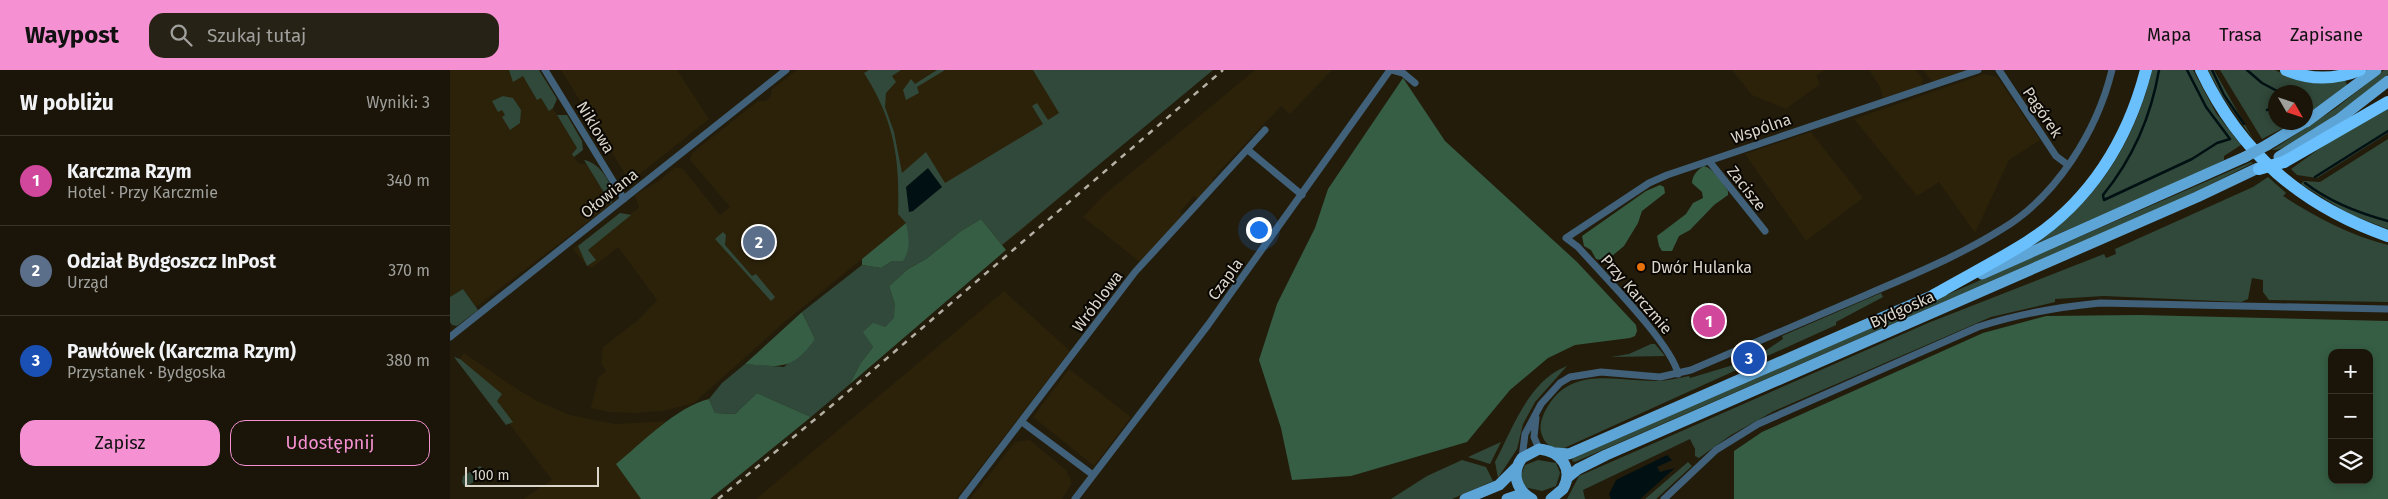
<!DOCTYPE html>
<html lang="pl">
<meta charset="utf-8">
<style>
:root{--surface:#1a1508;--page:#272216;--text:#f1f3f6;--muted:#9f9f9c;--line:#383429;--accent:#f591d2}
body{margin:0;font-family:"Fira Sans",sans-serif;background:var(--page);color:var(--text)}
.controls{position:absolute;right:15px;bottom:15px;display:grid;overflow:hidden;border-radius:10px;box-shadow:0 2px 8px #0003}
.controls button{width:45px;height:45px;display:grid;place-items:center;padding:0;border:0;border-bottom:1px solid var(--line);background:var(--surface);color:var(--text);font:25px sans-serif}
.compass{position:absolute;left:1818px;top:15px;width:45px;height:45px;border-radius:50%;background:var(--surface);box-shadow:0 2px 8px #0003;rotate:129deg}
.scale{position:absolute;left:15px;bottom:12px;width:134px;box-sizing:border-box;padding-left:5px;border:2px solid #dad6cb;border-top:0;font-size:14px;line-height:18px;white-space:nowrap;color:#dad6cb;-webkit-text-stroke:4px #0a0703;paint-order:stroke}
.you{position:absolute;left:808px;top:159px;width:18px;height:18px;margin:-12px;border:4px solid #fff;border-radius:50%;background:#1a73e8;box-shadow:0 0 0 8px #1a73e833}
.badge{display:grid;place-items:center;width:32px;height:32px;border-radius:50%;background:var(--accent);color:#fff;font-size:16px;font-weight:700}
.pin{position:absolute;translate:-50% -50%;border:2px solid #fff;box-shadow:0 1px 5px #0006}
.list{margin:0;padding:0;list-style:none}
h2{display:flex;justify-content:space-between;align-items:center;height:65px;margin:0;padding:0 20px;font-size:21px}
h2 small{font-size:16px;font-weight:400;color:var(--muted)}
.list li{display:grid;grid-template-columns:32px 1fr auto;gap:15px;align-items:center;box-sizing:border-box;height:90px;padding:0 20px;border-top:1px solid var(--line)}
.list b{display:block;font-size:19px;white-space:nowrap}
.list p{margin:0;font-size:16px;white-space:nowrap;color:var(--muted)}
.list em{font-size:16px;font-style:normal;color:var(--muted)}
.actions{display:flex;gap:10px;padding:15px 20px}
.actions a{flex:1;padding:11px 0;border:1px solid var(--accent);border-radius:15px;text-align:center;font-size:18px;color:var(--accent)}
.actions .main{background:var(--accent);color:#111}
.icon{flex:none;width:28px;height:28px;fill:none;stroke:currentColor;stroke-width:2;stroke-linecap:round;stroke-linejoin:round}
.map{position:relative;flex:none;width:1938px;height:429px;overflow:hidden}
header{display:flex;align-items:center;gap:30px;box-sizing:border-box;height:70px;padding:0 25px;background:var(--accent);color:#111}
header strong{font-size:24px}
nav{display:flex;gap:28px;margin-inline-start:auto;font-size:18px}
.search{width:350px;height:45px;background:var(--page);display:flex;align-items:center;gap:12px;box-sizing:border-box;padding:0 18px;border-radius:15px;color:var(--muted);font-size:19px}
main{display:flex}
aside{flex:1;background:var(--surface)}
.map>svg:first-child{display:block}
</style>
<header>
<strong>Waypost</strong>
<div class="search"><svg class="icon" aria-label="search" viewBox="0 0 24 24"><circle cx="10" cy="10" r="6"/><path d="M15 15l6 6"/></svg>Szukaj tutaj</div>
<nav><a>Mapa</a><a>Trasa</a><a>Zapisane</a></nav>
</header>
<main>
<aside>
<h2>W pobliżu<small>Wyniki: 3</small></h2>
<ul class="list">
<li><span class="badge" style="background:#d1479c">1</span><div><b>Karczma Rzym</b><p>Hotel · Przy Karczmie</p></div><em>340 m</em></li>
<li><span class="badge" style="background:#5c6f8a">2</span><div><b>Odział Bydgoszcz InPost</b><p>Urząd</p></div><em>370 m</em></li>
<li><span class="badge" style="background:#1a4fb4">3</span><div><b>Pawłówek (Karczma Rzym)</b><p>Przystanek · Bydgoska</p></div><em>380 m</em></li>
</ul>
<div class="actions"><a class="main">Zapisz</a><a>Udostępnij</a></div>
</aside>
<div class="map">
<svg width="1938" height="429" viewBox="0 0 1938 429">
<rect width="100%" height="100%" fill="#231c0b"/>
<path fill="#2c220a" d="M0 0H80L127 78 123 84 124 87 129 94H136L161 134 26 237 13 219 0 227Z
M111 0H227L259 49 180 112Z
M347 0H591L648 94 572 160 552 175 503 115 337 250 244 333 213 341 186 343 159 342 141 338 148 308 156 301 151 293 153 277 187 251 207 230 168 177 142 198 137 196 123 179 170 143 180 144 189 138 185 125 210 110 225 97 233 99 270 145 274 142 280 137 240 90 242 83 308 31H316L321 26 322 19Z
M805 0H882L840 44 831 36 762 109 764 111 748 129 744 126 730 142 735 146 690 192 633 147 655 124Z
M1282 0H1374L1366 6 1370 14 1336 39 1302 25Z
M1419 0H1466L1473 9 1470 18 1434 31 1429 15Z
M1473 0H1528L1485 15Z
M1534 4 1547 7 1590 70 1559 90 1525 163 1489 112 1467 126 1404 49Z
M1361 62 1413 128 1356 171 1295 84Z
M554 221 620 281 506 429H306Z
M14 283 67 319 87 331 120 345 165 354 219 351 167 394 191 429H73L102 410 10 289Z
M619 299 681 347 644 396 583 347Z
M580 370 616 400 622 413 612 429H520L565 372Z"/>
<path fill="#31493a" d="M59 0H89L107 29 103 38 99 41 91 28 87 30 73 6 63 12Z
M419 0H451L442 6 446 12 436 23 435 37 444 62 452 103 476 82 495 113 593 54 582 36 587 33 598 50 609 43 583 0H763L552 175 531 149 511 161 476 189 458 199 439 216 445 235V248L435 257 414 262 423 277 410 294 400 314 361 347 307 323 285 344 265 343 259 329 272 313 295 294 334 297 365 269 352 242 412 195 431 198 442 191 456 153 448 144C450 88 444 50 414 3Z
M487 0H495L467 17 469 23 456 30 453 20 461 9 465 14Z
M1702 0H1743L1766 43 1791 75 1774 86V90L1752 101 1578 177C1643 139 1685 73 1702 0Z
M1758 0H1764L1803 69 1772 26Z
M1770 0H1825L1831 3 1895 10 1897 15 1856 45V22H1826V52L1843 53 1812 69Z
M1934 0H1938V4C1921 18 1841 83 1822 80L1886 38Z
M53 26 63 28 71 40 70 53 60 60 52 47 55 45 52 40 48 42 42 31Z
M1938 36V63L1867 108 1847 105 1841 99 1883 69Z
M107 45H117L132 71 133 80 124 87 122 84 127 78Z
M1938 69V159L1899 144 1851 114 1854 111 1870 112Z
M134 90C150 92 168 119 161 134Z
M1801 92 1803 93 1741 124 1125 392 1122 391 1123 388 1148 377Z
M1818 107 1836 123 1833 126C1866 147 1899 165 1938 175V232L1819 230 1813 222V210L1802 208 1798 229 1791 232 1654 226 1605 229V232L1541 247 1324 341 1281 365 1249 388 1245 386V379L1240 369 1133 420 1135 429H1117L1129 406 1478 253 1654 184 1656 188 1666 184 1665 179 1803 117Z
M170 143 181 145 138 180 146 190 137 196 128 176Z
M273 162 276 165 275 175 302 206 306 204 325 227 321 231 265 169Z
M13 219 28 240 7 256 2 255 0 252V227Z
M1431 223 1433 227 1386 252V255L1112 379C1102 378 1095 375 1092 365 1088 356 1093 344 1098 336 1122 296 1167 311 1206 311 1217 311 1228 308 1239 306L1240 308 1290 293 1315 281 1333 269 1332 266Z
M1201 274H1205L1215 286 1161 287 1179 284Z
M4 287 10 289 52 324 47 331 63 352 56 355Z
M1117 296 1085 332 1073 354 1067 379 1048 408 1045 392C1063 358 1079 310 1117 296Z
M1051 372 1040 394 1018 387Z
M1012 390 1036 397 1043 411 1002 429H941L977 406Z
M1088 390 1106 393 1110 403 1106 416 1092 421 1074 417 1071 405 1075 395Z
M1238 392 1242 396 1206 429H1195Z
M30 396 38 404 15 417 12 412 13 406Z"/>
<path fill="#365e45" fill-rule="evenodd" d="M953 8 995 71 1127 192 1186 255 1187 261 1185 266 1180 268 1125 275 1098 288 1060 320 1017 372 901 406 842 410 831 358 809 290 827 234 865 158 878 119Z
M1254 96C1264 99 1273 113 1278 121V125L1264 135 1240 160 1229 166 1222 181H1212L1209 176 1207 166 1236 144 1243 133 1253 128 1252 122 1242 113C1242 106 1248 99 1254 96Z
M1210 115 1214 117 1215 123 1192 141 1188 153 1174 176 1156 191 1146 189 1141 180 1134 176 1132 166 1196 121Z
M531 149 556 180 400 314 410 294 423 277 413 262 423 253 435 257 444 248 445 235 439 216 458 199 476 189 511 161Z
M456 153C459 167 461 179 453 191H442L431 198 412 195V189Z
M352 242 365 269C342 301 330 297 295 294Z
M1689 245 1938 251V429H1284V381L1312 362 1533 263 1596 246ZM1882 283H1919V410H1882Z
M307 323 361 347 260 429H191L166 394C192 373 226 337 259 329L265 343 285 344Z"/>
<path fill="#011013" d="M478 98 492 117 463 141 459 142 456 117Z
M1217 385 1222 390 1207 397 1210 402 1225 398 1190 429H1161L1159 424 1166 410Z"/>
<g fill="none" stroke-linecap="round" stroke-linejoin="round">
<path stroke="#011013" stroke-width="2.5" d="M1709 0C1701 47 1684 87 1653 125L1654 130 1742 89 1767 73 1780 69 1756 37 1737 0
M1762 0 1774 25 1794 54
M1797 0 1812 13 1829 22
M1817 40 1826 37
M1865 107 1938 61
M1855 113C1880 132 1908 143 1938 151"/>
<path stroke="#406179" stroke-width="7" d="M95 0 174 129
M942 0 953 3 965 13
M1549 0 1606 86 1618 95
M798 80 852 125
M1259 91 1315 161
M0 267 336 0
M1228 304C1222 274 1151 203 1128 177L1116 168 1199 113 1217 105 1528 0
M1086 348 1084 367 1089 379
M572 352 643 405
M1072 388 1075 364 1091 334 1110 313 1120 307 1151 302 1210 307 1241 300C1300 275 1358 250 1416 225 1462 205 1509 186 1552 159 1607 126 1647 61 1662 0
M512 429 685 202 815 60
M625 429 758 255 940 0
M1214 429 1266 380 1308 354 1528 257C1568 244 1608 237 1650 233L1938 239"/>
<path stroke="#5ea5d7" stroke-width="11" d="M1856 52 1926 0
M1817 75 1855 52
M1829 87 1888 50 1938 11
M1532 204 1795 87
M1106 383 1119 384 1493 221
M1117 408 1128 399 1156 385 1747 127 1808 98
M1015 429 1049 415 1067 397
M1057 429 1069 425 1077 426
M1082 429C1066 420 1061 403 1072 388L1089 379C1111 381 1124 399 1113 419L1101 429"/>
<path stroke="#69c0fd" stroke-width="12" d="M1751 0C1790 83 1852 136 1938 166
M1836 0C1860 10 1885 10 1910 0
M1834 92 1938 32
M1484 225C1515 207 1547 191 1577 172 1640 132 1678 70 1696 0"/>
<path stroke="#b5b0a4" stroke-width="2.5" stroke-dasharray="6 6" stroke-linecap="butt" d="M268 429 380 337 773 0"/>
<path stroke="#5ea5d7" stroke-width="11" d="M1795 87 1817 75"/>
<path stroke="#69c0fd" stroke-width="12" d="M1809 99 1834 92"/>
</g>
<circle fill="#e8710a" stroke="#0a0703" stroke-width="2" cx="1191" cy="197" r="5"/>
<g text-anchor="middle" stroke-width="4" stroke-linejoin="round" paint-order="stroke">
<g font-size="16" fill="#dad6cb" stroke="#0a0703">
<text transform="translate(1593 42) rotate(56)" y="6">Pagórek</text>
<text transform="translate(146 57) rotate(59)" y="6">Niklowa</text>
<text transform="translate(1311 58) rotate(-19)" y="6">Wspólna</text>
<text transform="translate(1297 118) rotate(52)" y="6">Zacisze</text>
<text transform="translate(159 123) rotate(-39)" y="6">Ołowiana</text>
<text transform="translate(775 209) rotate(-54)" y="6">Czapla</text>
<text transform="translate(1187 224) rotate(49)" y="6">Przy Karczmie</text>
<text transform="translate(647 231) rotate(-53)" y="6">Wróblowa</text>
<text transform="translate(1452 239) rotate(-24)" y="6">Bydgoska</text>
</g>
<g font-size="16" fill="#dad6cb" stroke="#0a0703" text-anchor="start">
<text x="1201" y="203">Dwór Hulanka</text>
</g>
</g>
</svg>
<div class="controls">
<button>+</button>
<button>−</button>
<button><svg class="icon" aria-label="layers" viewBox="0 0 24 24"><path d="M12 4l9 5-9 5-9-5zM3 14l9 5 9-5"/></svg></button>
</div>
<svg class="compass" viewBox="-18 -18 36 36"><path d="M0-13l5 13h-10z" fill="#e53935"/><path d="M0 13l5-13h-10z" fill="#9f9f9c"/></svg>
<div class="scale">100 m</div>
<div class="you"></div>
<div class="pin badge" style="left:1259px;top:251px;background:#d1479c">1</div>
<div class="pin badge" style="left:309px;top:172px;background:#5c6f8a">2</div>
<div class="pin badge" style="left:1299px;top:288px;background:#1a4fb4">3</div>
</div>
</main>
